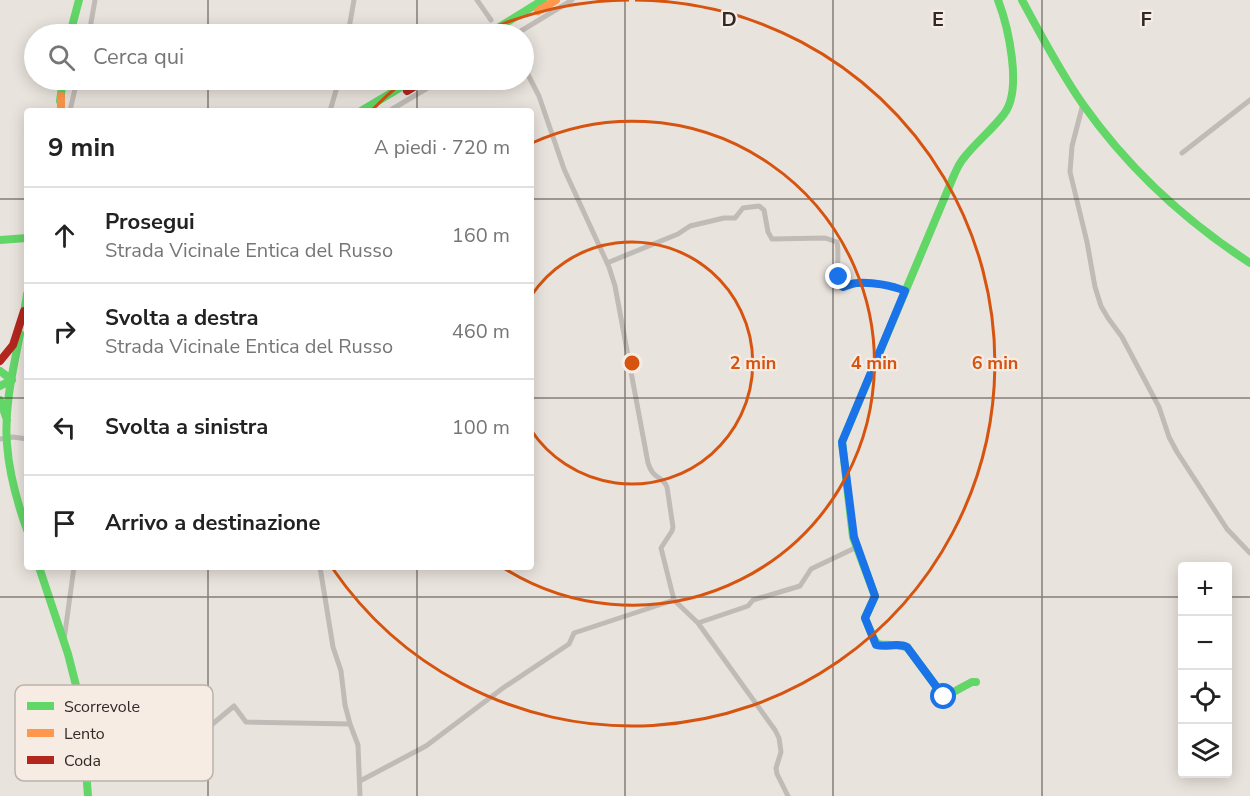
<!DOCTYPE html>
<html lang="it">
<meta charset="utf-8">
<style>
:root{--surface:#fff;--page:#f2f2f2;--text:#222;--muted:#767676;--line:#e0e0e0}
body{margin:0;font-family:"Nunito Sans",sans-serif;background:var(--page);color:var(--text)}
.controls{position:absolute;right:18px;bottom:18px;display:grid;overflow:hidden;border-radius:6px;box-shadow:0 3px 15px #0003}
.controls button{width:54px;height:54px;display:grid;place-items:center;padding:0;border:0;border-bottom:2px solid var(--line);background:var(--surface);color:var(--text);font:30px sans-serif}
.stop{position:absolute;width:18px;height:18px;margin:-14px;border:4px solid #1a73e8;border-radius:50%;background:#fff}
.stop.end{background:#1a73e8;border-color:#fff;box-shadow:0 2px 6px #0008}
.list{margin:0;padding:0;list-style:none}
h2{display:flex;justify-content:space-between;align-items:center;height:78px;margin:0;padding:0 24px;font-size:26px}
h2 small{font-size:20px;font-weight:400;color:var(--muted)}
.list li{display:grid;grid-template-columns:39px 1fr auto;gap:18px;align-items:center;box-sizing:border-box;height:96px;padding:0 24px;border-top:2px solid var(--line)}
.list b{display:block;font-size:22px;white-space:nowrap}
.list p{margin:0;font-size:20px;white-space:nowrap;color:var(--muted)}
.list em{font-size:20px;font-style:normal;color:var(--muted)}
.icon{flex:none;width:33px;height:33px;fill:none;stroke:currentColor;stroke-width:2;stroke-linecap:round;stroke-linejoin:round}
.map{position:relative;flex:none;width:1250px;height:796px;overflow:hidden}
.search{position:absolute;background:var(--surface);box-shadow:0 3px 15px #0003;left:24px;top:24px;width:510px;height:66px;display:flex;align-items:center;gap:15px;box-sizing:border-box;padding:0 21px;border-radius:33px;color:var(--muted);font-size:22px}
.panel{position:absolute;background:var(--surface);box-shadow:0 3px 15px #0003;left:24px;top:108px;width:510px;height:462px;border-radius:6px}
.map>svg:first-child{display:block}
</style>
<div class="map">
<svg width="1250" height="796" viewBox="0 0 1250 796">
<rect width="100%" height="100%" fill="#e9e3dd"/>
<g fill="none" stroke-linecap="round" stroke-linejoin="round">
<path stroke="#c1bbb7" stroke-width="5" d="M477 0 491 20
M89 34 95 0
M348 34 354 0
M516 34 572 0
M524 67 539 96 564 169 609 267 615 286 648 463C653 480 663 476 667 487L673 527 672 531 661 548 674 600 698 623 775 730 779 738 781 752 776 768 777 774 788 796
M1083 104 1072 146 1070 172 1087 242 1095 287 1101 306 1108 318 1122 337 1159 407 1169 437 1177 452 1227 529 1250 553
M70 111 77 80
M330 111 339 80
M389 111 441 80
M1182 153 1250 100
M607 263 678 234 690 226 724 218H735L743 208 759 206 764 210 768 232 772 239 825 238 837 242C840 256 834 275 843 287 848 286 852 283 857 283 872 282 891 285 905 291
M0 439 13 437 27 439
M320 567 333 647 341 671 345 705 350 724 358 745 360 796
M698 623 748 606 753 600 800 586 811 569 857 547
M64 640 74 567
M82 722 113 730 126 748 144 758 161 757 178 753 234 706 246 722 350 724
M360 781 426 746 503 688 569 644 574 633 674 600"/>
<path stroke="#63d668" stroke-width="8" d="M1022 0C1041 35 1059 70 1082 103 1127 167 1184 220 1250 263
M70 34 79 0
M488 34 543 0
M60 101 63 80
M361 111 413 80
M0 240 27 238
M24 313 27 294
M20 334C13 370 4 407 7 444 9 474 17 502 27 530
M0 371 12 380 0 386
M0 400 7 420
M39 567 68 654 81 705 88 796
M976 682H972L944 697 907 647C874 640 880 656 865 618L875 596 853 537 842 442 952 180C955 173 958 165 963 159 975 143 992 130 1004 114 1023 90 1008 26 998 0"/>
<path stroke="#ff974d" stroke-width="8" d="M538 11 556 0
M61 96V111"/>
<path stroke="#b3261e" stroke-width="8" d="M407 91 425 80
M0 361 13 345 24 311"/>
</g>
<g fill="none" stroke-linecap="round" stroke-linejoin="round">
<path stroke="#1a73e8" stroke-width="8" d="M839 277 840 285 843 287C848 286 852 283 857 283 872 282 891 285 905 291L842 442 854 537 875 596 865 618 876 645C887 648 897 642 907 647L944 697"/>
</g>
<path fill="none" stroke="#312926" stroke-width="1.5" stroke-opacity="0.55" d="M208 0V34M417 0V34M625 0V796M833 0V796M1042 0V796M208 80V111M417 80V111M0 199H27M531 199H1250M0 398H27M531 398H1250M208 567V796M417 567V796M0 597H1182M1228 597H1250"/>
<g fill="none" stroke="#d6540f" stroke-width="3">
<path d="M531 296A121 121 0 1 1 531 430"/>
<path d="M532 143A242 242 0 1 1 502 567"/>
<path d="M371 111A363 363 0 0 1 404 81M479 34A363 363 0 0 1 629 0M635 0A363 363 0 1 1 333 569"/>
</g>
<rect x="15" y="685" width="198" height="96" rx="9" fill="#f6ece4" stroke="#bbb2ab" stroke-width="1.5"/>
<rect x="27" y="702" width="27" height="8" fill="#63d668"/>
<rect x="27" y="729" width="27" height="8" fill="#ff974d"/>
<rect x="27" y="756" width="27" height="8" fill="#b3261e"/>
<g font-size="16" fill="#312926">
<text x="64" y="712">Scorrevole</text>
<text x="64" y="739">Lento</text>
<text x="64" y="766">Coda</text>
</g>
<g font-size="20" text-anchor="middle" font-weight="bold" fill="#312926" stroke="#f6ece4" stroke-width="4.5" stroke-linejoin="round" paint-order="stroke">
<text x="729" y="26">D</text>
<text x="938" y="26">E</text>
<text x="1146" y="26">F</text>
</g>
<circle cx="632" cy="363" r="9" fill="#d6540f" stroke="#f6ece4" stroke-width="3"/>
<g font-size="18" text-anchor="middle" font-weight="bold" fill="#d6540f" stroke="#f6ece4" stroke-width="4.5" stroke-linejoin="round" paint-order="stroke">
<text x="753" y="369">2 min</text>
<text x="874" y="369">4 min</text>
<text x="995" y="369">6 min</text>
</g>
</svg>
<div class="controls">
<button>+</button>
<button>−</button>
<button><svg class="icon" aria-label="locate" viewBox="0 0 24 24"><circle cx="12" cy="12" r="6"/><path d="M12 2v4M12 18v4M2 12h4M18 12h4"/></svg></button>
<button><svg class="icon" aria-label="layers" viewBox="0 0 24 24"><path d="M12 4l9 5-9 5-9-5zM3 14l9 5 9-5"/></svg></button>
</div>
<div class="stop" style="left:944px;top:697px"></div>
<div class="stop end" style="left:839px;top:277px"></div>
<div class="search"><svg class="icon" aria-label="search" viewBox="0 0 24 24"><circle cx="10" cy="10" r="6"/><path d="M15 15l6 6"/></svg>Cerca qui</div>
<section class="panel">
<h2>9 min<small>A piedi · 720 m</small></h2>
<ul class="list">
<li><svg class="icon" aria-label="ahead" viewBox="0 0 24 24"><path d="M12 20V5M6 11l6-6 6 6"/></svg><div><b>Prosegui</b><p>Strada Vicinale Entica del Russo</p></div><em>160 m</em></li>
<li><svg class="icon" aria-label="right" viewBox="0 0 24 24"><path d="M7 20v-9h11M14 6l5 5-5 5"/></svg><div><b>Svolta a destra</b><p>Strada Vicinale Entica del Russo</p></div><em>460 m</em></li>
<li><svg class="icon" aria-label="left" viewBox="0 0 24 24"><path d="M17 20v-9H6M10 6l-5 5 5 5"/></svg><div><b>Svolta a sinistra</b></div><em>100 m</em></li>
<li><svg class="icon" aria-label="arrive" viewBox="0 0 24 24"><path d="M6 21V4h12l-3 4 3 4H6"/></svg><div><b>Arrivo a destinazione</b></div></li>
</ul>
</section>
</div>
